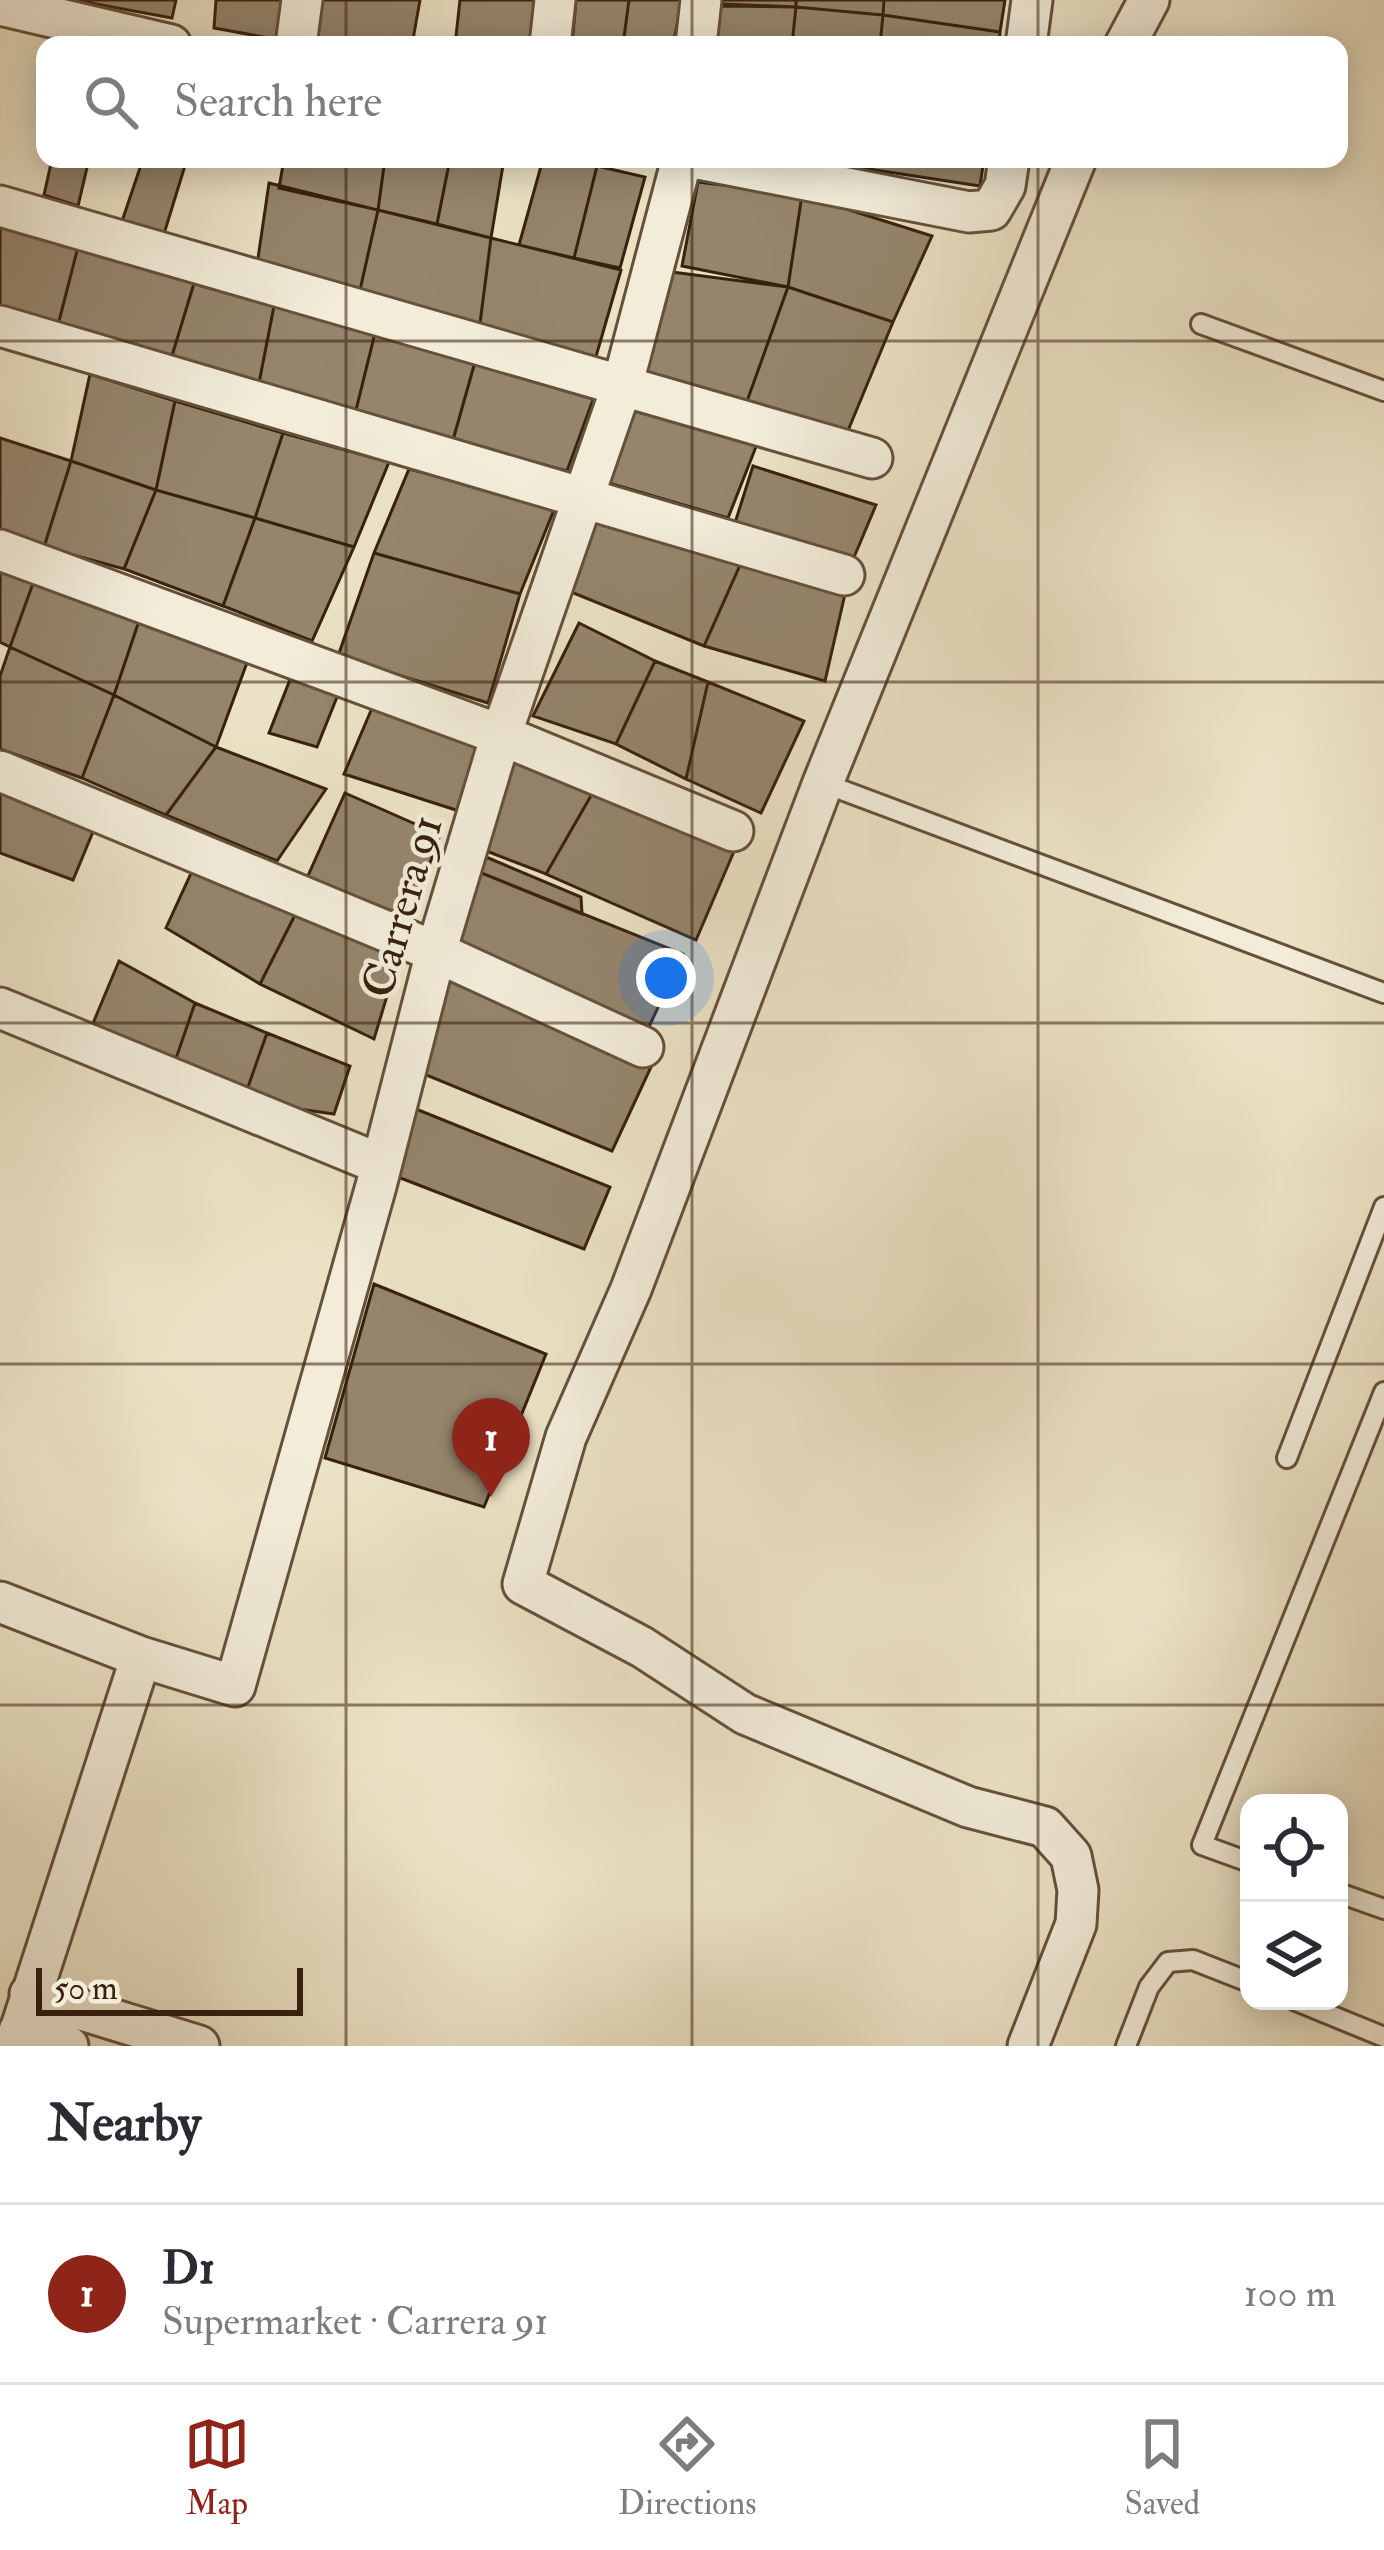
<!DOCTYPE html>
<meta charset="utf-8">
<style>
:root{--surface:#fff;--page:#f2f2f3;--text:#2b2b33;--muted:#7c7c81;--line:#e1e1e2;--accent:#8f2418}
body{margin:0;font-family:"IM FELL Double Pica",serif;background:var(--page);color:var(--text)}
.controls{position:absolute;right:36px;bottom:36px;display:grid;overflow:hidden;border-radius:24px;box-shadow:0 6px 30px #0003}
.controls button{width:108px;height:108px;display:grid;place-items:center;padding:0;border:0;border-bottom:3px solid var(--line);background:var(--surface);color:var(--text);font:60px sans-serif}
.scale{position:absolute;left:36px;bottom:30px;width:267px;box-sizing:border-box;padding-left:12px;border:6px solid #38210d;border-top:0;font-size:33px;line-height:42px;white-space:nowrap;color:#38210d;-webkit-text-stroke:9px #f2ecd9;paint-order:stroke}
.you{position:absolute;left:666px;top:978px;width:42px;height:42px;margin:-30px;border:9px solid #fff;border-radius:50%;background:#1a73e8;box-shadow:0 0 0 18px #1a73e833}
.badge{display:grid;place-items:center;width:78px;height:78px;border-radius:50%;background:var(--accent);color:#fff;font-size:39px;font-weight:700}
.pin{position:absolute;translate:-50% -99px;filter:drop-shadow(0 3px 6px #0008)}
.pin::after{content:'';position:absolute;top:63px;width:42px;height:36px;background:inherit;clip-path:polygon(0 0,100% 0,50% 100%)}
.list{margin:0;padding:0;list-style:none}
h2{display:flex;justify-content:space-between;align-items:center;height:156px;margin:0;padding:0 48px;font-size:51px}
h2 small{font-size:39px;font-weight:400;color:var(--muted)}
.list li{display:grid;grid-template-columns:78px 1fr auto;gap:36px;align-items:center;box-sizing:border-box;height:180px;padding:0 48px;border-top:3px solid var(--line)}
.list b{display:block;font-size:45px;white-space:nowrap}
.list p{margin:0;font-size:39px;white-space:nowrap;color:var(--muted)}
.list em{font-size:39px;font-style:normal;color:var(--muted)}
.icon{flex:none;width:66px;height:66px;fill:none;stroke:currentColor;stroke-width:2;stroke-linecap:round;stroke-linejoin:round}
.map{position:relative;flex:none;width:1384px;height:2046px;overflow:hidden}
.search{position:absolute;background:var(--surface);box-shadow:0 6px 30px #0003;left:36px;right:36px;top:36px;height:132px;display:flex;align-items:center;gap:30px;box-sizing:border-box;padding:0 42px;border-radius:24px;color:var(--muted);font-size:45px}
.sheet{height:336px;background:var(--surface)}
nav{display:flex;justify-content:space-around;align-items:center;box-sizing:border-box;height:168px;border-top:3px solid var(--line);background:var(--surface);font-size:33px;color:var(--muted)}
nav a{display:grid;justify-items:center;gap:6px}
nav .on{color:var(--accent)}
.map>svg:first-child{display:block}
</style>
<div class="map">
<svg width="1384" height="2046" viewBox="0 0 1384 2046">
<rect width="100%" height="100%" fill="#ebe2c5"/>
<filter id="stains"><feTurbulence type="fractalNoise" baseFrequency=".00167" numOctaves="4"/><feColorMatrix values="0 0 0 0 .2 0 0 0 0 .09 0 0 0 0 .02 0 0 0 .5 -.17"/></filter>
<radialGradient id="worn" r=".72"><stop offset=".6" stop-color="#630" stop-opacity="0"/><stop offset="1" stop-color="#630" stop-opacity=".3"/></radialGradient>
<path fill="#95856d" stroke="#38210d" stroke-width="3" d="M74 0H176L172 18Z
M216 0H286L280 40 214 28Z
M315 0H420L412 45H307Z
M460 0H536L530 45H455Z
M576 0H629L623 45H572Z
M629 0H682L673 45H623Z
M723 0H796V7L722 4Z
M796 0H884L883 15 796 7Z
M884 0H1005L1000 32 883 15Z
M720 6 796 7 792 45H715Z
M796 7 883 15 880 45H792Z
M883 15 1000 32 999 45H880Z
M52 159H89L78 206 44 195Z
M143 159H187L160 247 117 236Z
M284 159H385L378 210 279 188Z
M385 159H450L437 224 378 210Z
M450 159H504L491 238 437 224Z
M543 159H573L597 166 574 258 519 245Z
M864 159H984L980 186 862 168Z
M597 166 645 177 620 268 574 258Z
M698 182 802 195 788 287 682 266Z
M269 183 378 210 358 299 256 272Z
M802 195 932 236 893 322 788 287Z
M378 210 491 238 479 331 358 299Z
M0 224 79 243 57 329 0 316Z
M491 238 621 270 595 360 479 331Z
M79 243 195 280 171 359 57 329Z
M672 272 788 287 746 404 642 372Z
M195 280 276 296 259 383 171 359Z
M788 287 893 322 847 433 746 404Z
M276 296 377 325 356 410 259 383Z
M377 325 477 355 453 440 356 410Z
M477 355 598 386 567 471 453 440Z
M90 374 175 401 156 490 71 461Z
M639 395 761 434 728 518 602 481Z
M175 401 283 433 255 518 156 490Z
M283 433 389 462 354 547 255 518Z
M0 438 71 461 44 547 0 534Z
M71 461 156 490 124 569 44 547Z
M753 466 876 505 852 562 734 526Z
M409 469 556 505 520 594 374 553Z
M156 490 255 518 223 606 124 569Z
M593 511 741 563 704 646 561 588Z
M255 518 354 547 312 641 223 606Z
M374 553 520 594 488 703 338 656Z
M0 561 36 575 10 647 0 642Z
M741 563 845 594 825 681 704 646Z
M36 575 139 621 114 695 10 647Z
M139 621 248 660 216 747 114 695Z
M579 623 655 661 616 744 533 716Z
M10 647 114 695 82 778 0 749V676Z
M655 661 708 682 686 779 616 744Z
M293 672 339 692 317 747 269 733Z
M708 682 804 721 761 813 686 779Z
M114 695 216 747 166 815 82 778Z
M375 701 478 736 462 812 344 774Z
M216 747 326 789 277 861 166 815Z
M519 749 596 787 546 874 484 850Z
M0 784 97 822 73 880 0 853Z
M596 787 735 849 696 940 546 874Z
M345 793 440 835 410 918 307 878Z
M486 857 581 897 582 914 479 872Z
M193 869 296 913 260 984 166 928Z
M479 872 683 954 647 1031 453 946Z
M296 913 399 956 374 1039 260 984Z
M119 961 195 1003 171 1073 86 1040Z
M448 978 651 1067 612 1151 414 1070Z
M195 1003 267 1033 243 1101 171 1073Z
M267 1033 350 1066 334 1114 243 1101Z
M406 1105 610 1187 584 1249 385 1172Z
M374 1284 546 1354 484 1507 325 1458Z"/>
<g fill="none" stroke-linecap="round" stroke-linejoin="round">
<g stroke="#65513b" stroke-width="24">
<path id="lane" d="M1201 324 1384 391
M823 783 1384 993
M1287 1458 1384 1207
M1249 1862 1202 1845 1384 1392
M1339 1893 1384 1909
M1296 2001 1384 2037
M1126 2046 1149 1987 1168 1962 1193 1960 1249 1982"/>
</g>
<g stroke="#65513b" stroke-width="45">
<path id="street" d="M0 5 171 45
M296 45 302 0
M550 45 555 0
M696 45 701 0
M1026 45 1032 0
M1125 45 1149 0
M699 159 969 212 991 210 1005 186 1009 159
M0 206 872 458
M0 326 844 575
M0 550 501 735 733 831
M0 771 436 952 643 1047
M0 1008 380 1164
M0 1602 141 1657 235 1686 376 1186 436 952 501 735 623 383 682 159
M30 1994 199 2046
M19 2031 68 2046
M15 2046 141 1657
M1028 2046 1076 1924 1078 1890 1071 1856 1045 1827 968 1807 745 1714 642 1647 523 1584 566 1437 631 1289 823 783 1076 159"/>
</g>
<use href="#lane" stroke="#f2ecd9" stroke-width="18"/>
<use href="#street" stroke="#f2ecd9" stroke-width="39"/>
</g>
<path fill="none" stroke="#38210d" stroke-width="3" stroke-opacity="0.55" d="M346 0V45M692 0V45M1038 0V45M346 159V2046M692 159V2046M1038 159V2046M0 341H1384M0 682H1384M0 1023H1384M0 1364H1384M0 1705H1384"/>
<g text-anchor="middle" stroke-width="9" stroke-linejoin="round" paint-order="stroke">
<g font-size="45" fill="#38210d" stroke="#f2ecd9">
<text transform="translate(401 906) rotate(-74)" y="16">Carrera 91</text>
</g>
</g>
<rect width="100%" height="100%" filter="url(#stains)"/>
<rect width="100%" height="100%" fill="url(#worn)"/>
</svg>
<div class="controls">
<button><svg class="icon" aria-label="locate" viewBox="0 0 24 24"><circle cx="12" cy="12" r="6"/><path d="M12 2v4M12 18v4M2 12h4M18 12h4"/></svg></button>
<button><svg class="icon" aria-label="layers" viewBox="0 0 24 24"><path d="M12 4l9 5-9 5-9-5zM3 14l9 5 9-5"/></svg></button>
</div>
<div class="scale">50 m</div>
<div class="you"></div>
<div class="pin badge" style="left:491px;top:1497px">1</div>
<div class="search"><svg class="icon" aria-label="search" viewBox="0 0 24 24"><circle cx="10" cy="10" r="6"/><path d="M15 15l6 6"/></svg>Search here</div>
</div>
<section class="sheet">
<h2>Nearby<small></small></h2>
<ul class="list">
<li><span class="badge">1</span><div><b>D1</b><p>Supermarket · Carrera 91</p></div><em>100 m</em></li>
</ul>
</section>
<nav>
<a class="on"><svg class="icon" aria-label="map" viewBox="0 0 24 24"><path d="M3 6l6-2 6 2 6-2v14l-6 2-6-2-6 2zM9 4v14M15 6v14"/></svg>Map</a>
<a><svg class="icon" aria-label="directions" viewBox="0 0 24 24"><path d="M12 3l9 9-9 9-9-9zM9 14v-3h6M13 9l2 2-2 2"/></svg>Directions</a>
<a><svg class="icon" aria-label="saved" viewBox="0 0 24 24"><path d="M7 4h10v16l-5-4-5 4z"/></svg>Saved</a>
</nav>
